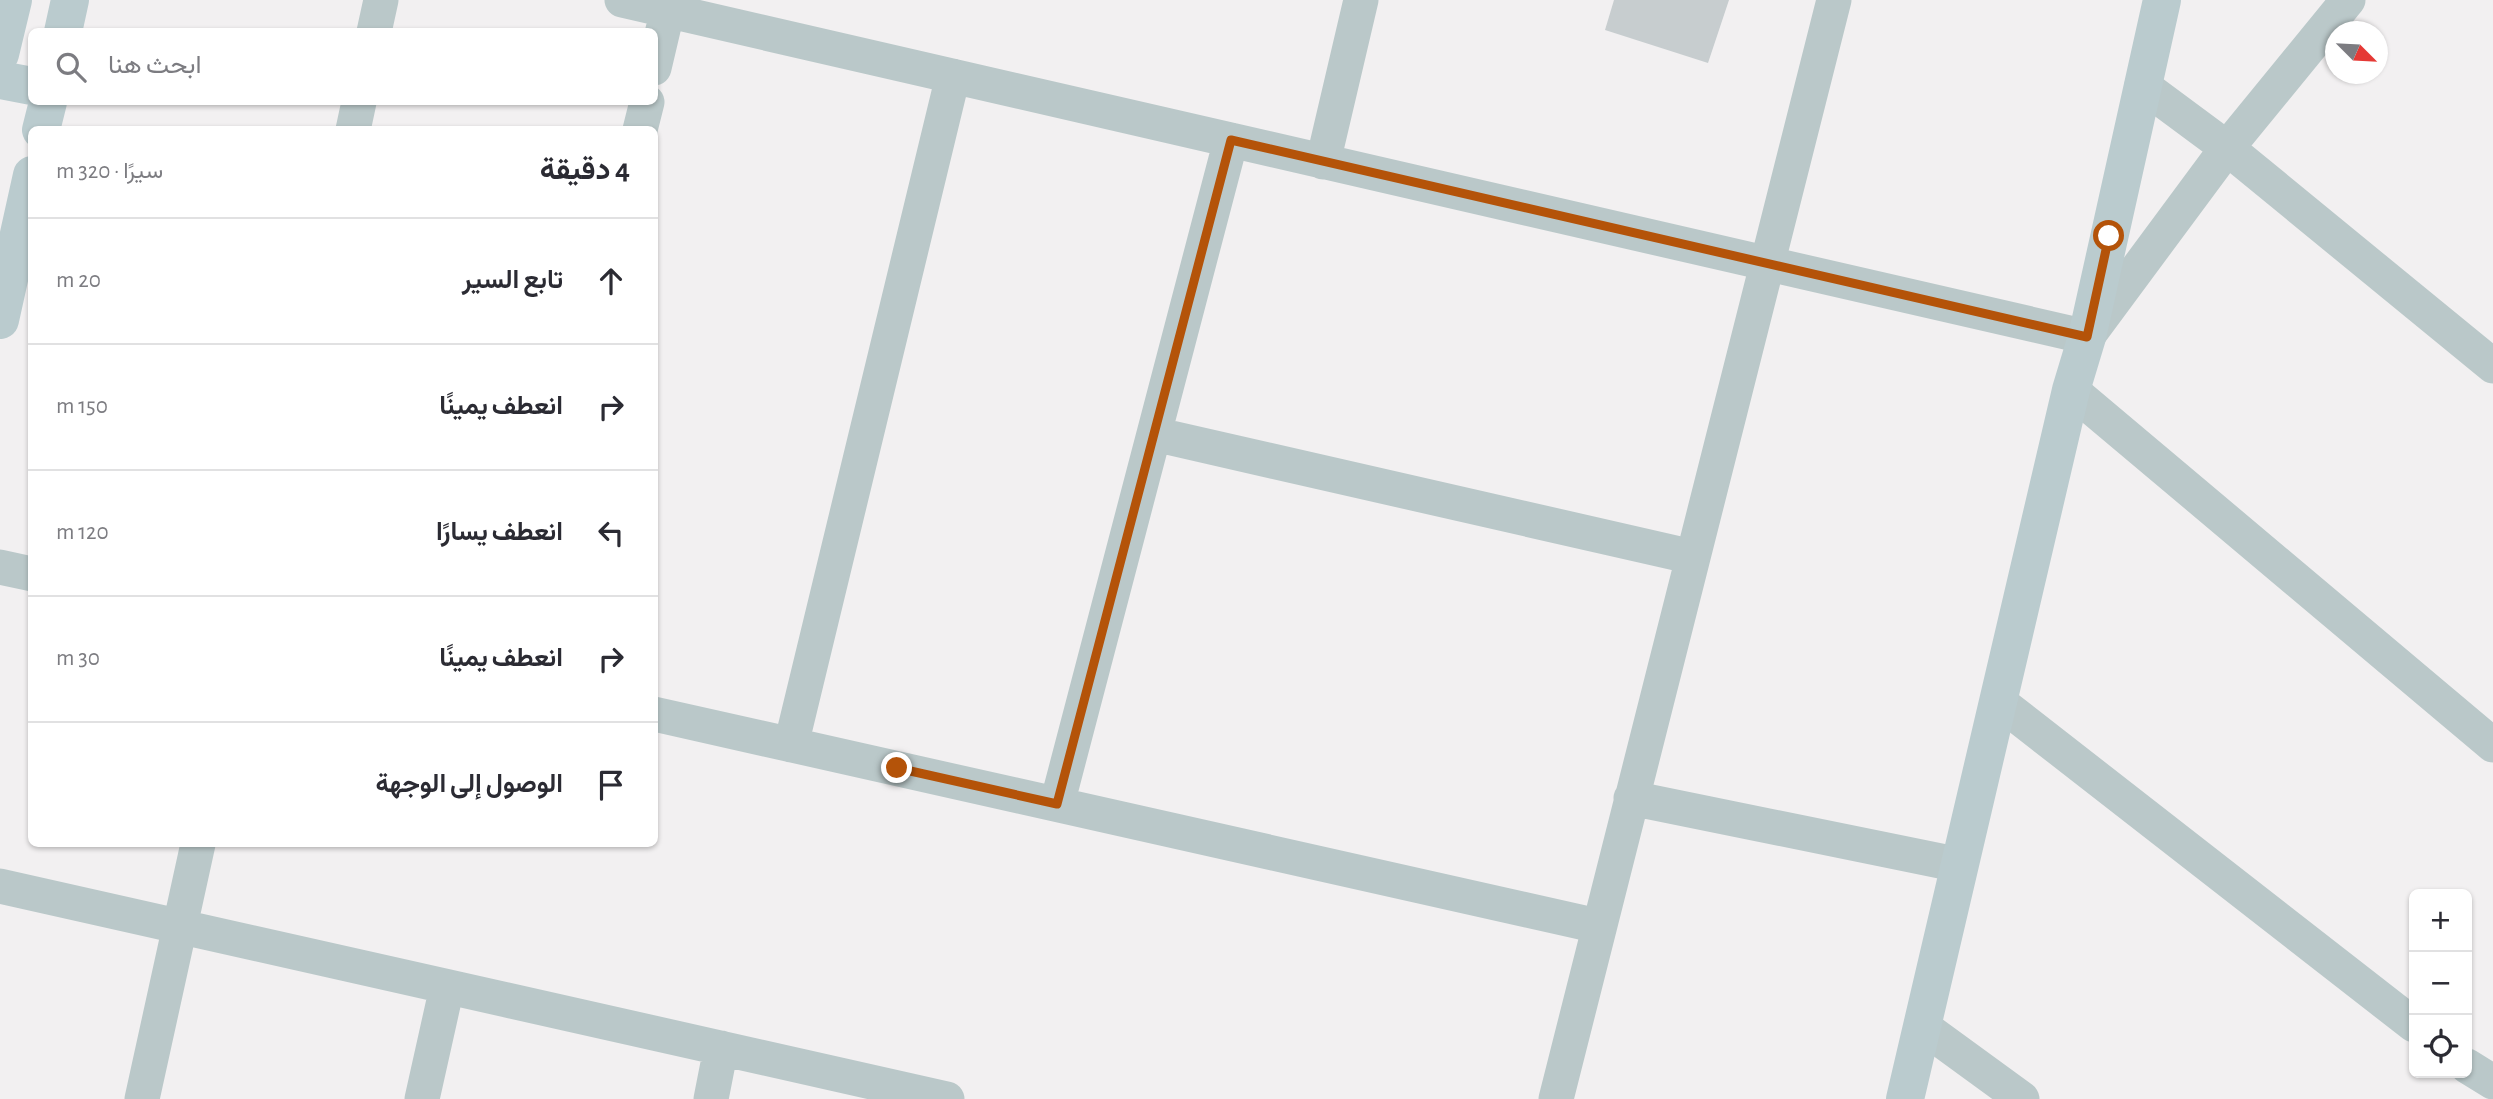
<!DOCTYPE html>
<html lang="ar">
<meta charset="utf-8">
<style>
:root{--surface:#fff;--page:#f7f7f7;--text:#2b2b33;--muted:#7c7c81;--line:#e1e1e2}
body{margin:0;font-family:"Alegreya Sans",Vazirmatn,sans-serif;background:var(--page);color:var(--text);direction:rtl}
.controls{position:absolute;right:21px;bottom:21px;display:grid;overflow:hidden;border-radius:10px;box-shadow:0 2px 5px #0004}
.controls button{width:63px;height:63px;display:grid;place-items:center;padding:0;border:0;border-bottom:2px solid var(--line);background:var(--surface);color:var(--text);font:35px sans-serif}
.compass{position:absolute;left:2325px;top:21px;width:63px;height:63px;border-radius:50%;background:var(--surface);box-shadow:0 2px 5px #0004;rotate:114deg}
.stop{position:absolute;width:21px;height:21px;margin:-16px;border:5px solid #b45309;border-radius:50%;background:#fff}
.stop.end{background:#b45309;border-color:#fff;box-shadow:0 2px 7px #0008}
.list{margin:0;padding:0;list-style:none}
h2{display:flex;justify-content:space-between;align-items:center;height:91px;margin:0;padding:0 28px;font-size:30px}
h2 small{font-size:23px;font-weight:400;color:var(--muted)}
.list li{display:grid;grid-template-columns:46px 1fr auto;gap:21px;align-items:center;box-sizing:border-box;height:126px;padding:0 28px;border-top:2px solid var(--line)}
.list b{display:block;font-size:26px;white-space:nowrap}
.list em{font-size:23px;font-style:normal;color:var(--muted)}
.icon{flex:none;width:38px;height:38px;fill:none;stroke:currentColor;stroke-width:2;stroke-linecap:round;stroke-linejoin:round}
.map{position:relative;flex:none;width:2493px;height:1099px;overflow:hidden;direction:ltr}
.search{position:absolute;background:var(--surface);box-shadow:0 2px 5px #0004;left:28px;top:28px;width:630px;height:77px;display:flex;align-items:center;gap:18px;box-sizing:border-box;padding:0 24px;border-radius:10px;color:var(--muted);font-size:26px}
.panel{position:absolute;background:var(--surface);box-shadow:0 2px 5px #0004;left:28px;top:126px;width:630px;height:721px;border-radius:10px;direction:rtl}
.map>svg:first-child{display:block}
</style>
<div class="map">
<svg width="2493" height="1099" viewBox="0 0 2493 1099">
<rect width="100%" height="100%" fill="#f2f0f1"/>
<path fill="#c7cdcf" d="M1614 0H1729L1708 63 1605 30Z"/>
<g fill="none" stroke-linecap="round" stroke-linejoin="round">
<path stroke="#bac8c9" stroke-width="35" d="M622 0 2087 337 2227 148 2348 0
M374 32 381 0
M654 68 670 0
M2142 85 2227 148 2493 366
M353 130 359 102
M640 130 647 102
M1323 162 1361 0
M2071 390 2493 745
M1154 434 1693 557
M0 567 32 574
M1998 701 2414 1025
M654 714 1598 926
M791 745 953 76
M1631 798 1960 865
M1057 804 1231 140
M0 886 947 1099
M1922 1026 2022 1099
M2467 1066 2493 1082
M142 1099 198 844
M422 1099 447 987
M711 1099 721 1048
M1556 1099 1834 0"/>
<path stroke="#bacbce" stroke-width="38" d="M63 32 70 0
M0 54 13 0
M0 80 32 86
M41 130 48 102
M0 320 32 175
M1905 1099 2071 390 2087 337 2162 0"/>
</g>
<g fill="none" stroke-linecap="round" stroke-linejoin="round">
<path stroke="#b45309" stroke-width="9" d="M897 768 1057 804 1231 140 2087 337 2109 236"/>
</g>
</svg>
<div class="controls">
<button>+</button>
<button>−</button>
<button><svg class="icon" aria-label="locate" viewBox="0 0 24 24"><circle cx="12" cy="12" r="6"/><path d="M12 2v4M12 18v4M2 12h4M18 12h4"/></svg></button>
</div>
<svg class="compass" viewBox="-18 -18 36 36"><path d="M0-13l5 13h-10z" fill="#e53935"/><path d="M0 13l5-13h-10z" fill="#7c7c81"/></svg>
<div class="stop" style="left:2109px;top:236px"></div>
<div class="stop end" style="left:897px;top:768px"></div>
<div class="search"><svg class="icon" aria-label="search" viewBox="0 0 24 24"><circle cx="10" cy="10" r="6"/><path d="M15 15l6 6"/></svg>ابحث هنا</div>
<section class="panel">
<h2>4 دقيقة<small>سيرًا · 320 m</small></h2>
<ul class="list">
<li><svg class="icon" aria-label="ahead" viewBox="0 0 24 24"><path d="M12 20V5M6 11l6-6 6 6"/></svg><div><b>تابع السير</b></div><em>20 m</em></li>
<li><svg class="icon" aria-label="right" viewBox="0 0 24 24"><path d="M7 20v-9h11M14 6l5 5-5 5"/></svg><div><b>انعطف يمينًا</b></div><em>150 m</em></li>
<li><svg class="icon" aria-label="left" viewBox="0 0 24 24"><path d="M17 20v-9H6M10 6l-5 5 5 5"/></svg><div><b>انعطف يسارًا</b></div><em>120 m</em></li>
<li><svg class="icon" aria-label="right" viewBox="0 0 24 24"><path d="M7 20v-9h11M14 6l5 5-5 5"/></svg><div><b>انعطف يمينًا</b></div><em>30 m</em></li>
<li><svg class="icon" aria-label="arrive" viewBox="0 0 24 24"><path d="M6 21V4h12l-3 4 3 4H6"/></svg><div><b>الوصول إلى الوجهة</b></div></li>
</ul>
</section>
</div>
